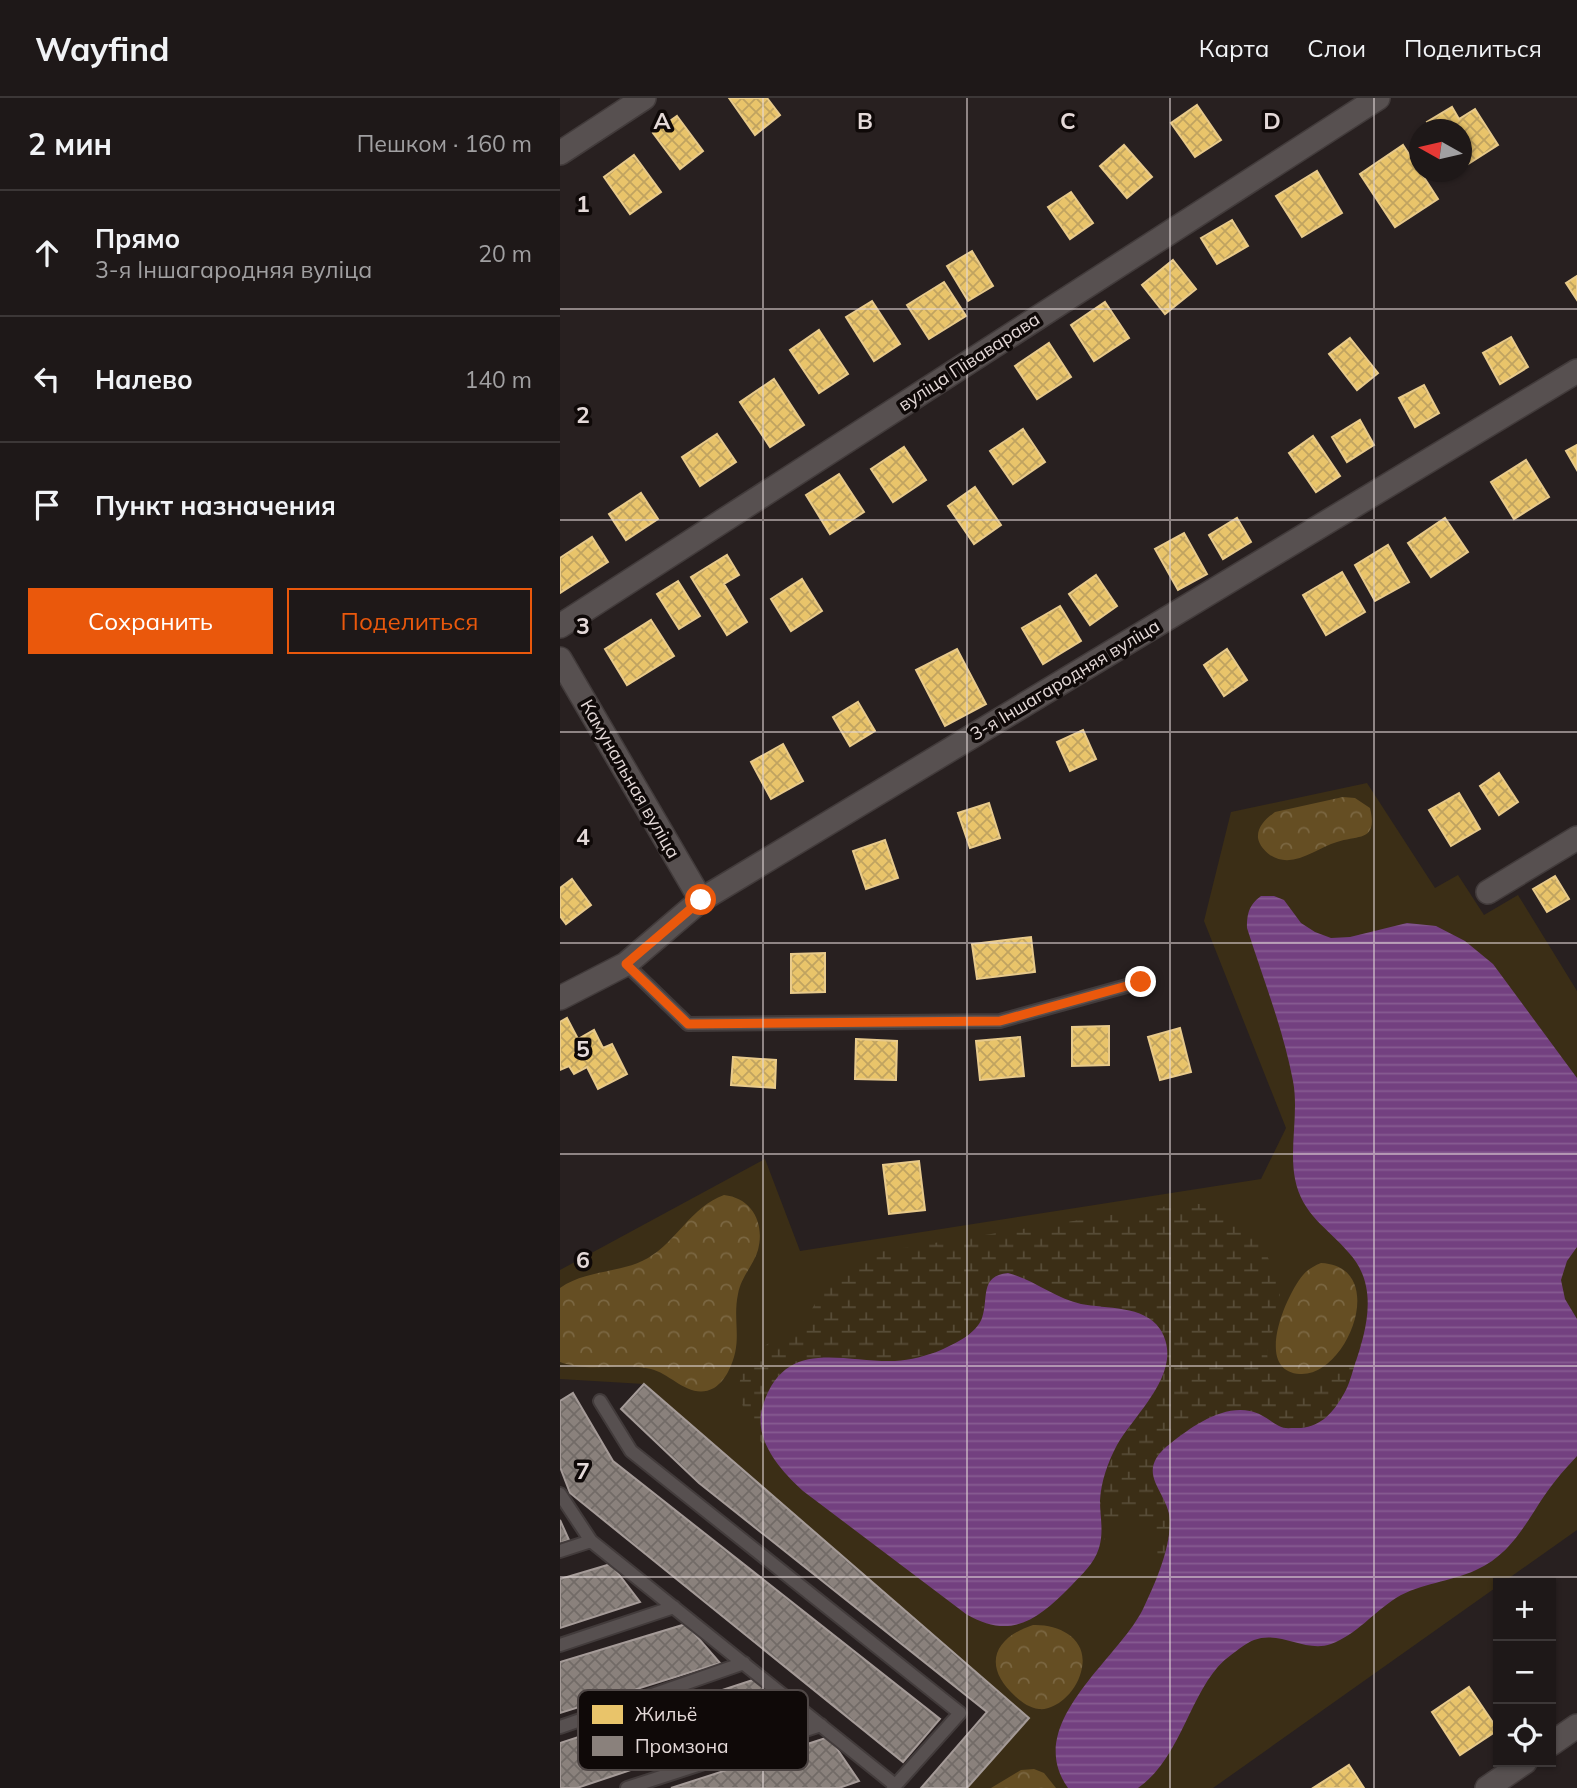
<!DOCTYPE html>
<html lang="ru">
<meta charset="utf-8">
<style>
:root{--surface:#1e1818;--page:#262121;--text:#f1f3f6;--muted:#a1a0a2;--line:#3c3737;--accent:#ea580c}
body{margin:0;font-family:Mulish,sans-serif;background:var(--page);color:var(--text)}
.controls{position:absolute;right:21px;bottom:21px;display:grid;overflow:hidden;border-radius:0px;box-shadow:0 2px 5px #0004}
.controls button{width:63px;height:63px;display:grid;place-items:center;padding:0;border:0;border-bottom:2px solid var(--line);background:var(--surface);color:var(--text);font:35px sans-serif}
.compass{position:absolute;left:849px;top:21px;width:63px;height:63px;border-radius:50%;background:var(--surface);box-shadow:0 2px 5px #0004;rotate:278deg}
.stop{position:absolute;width:21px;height:21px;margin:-16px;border:5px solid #ea580c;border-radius:50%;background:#fff}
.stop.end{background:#ea580c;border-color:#fff;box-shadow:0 2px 7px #0008}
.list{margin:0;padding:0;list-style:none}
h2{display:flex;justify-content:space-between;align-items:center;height:91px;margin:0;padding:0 28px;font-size:30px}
h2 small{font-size:23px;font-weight:400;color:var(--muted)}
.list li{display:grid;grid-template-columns:46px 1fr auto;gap:21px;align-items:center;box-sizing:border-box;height:126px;padding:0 28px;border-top:2px solid var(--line)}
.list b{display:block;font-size:26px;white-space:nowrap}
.list p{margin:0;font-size:23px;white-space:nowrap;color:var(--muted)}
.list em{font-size:23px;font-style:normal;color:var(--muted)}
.actions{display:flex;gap:14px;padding:21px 28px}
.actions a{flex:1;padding:16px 0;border:2px solid var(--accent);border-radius:0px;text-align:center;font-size:24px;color:var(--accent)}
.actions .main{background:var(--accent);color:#fff}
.icon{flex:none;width:38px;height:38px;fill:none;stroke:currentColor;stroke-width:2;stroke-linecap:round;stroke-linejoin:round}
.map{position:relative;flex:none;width:1017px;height:1690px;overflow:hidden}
header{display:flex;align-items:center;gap:42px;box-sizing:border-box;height:98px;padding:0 35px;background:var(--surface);border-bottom:2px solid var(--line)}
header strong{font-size:33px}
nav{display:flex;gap:38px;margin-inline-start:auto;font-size:24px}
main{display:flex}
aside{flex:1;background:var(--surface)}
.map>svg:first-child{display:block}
</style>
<header>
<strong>Wayfind</strong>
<nav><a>Карта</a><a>Слои</a><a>Поделиться</a></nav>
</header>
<main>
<aside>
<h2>2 мин<small>Пешком · 160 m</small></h2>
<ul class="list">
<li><svg class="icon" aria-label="ahead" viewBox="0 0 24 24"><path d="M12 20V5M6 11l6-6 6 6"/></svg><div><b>Прямо</b><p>3-я Іншагародняя вуліца</p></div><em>20 m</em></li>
<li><svg class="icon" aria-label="left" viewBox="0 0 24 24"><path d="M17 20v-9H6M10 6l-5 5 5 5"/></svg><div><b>Налево</b></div><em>140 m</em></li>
<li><svg class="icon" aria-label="arrive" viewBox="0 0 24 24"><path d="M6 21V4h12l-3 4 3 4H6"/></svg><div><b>Пункт назначения</b></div></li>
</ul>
<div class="actions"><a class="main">Сохранить</a><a>Поделиться</a></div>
</aside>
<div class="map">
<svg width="1017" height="1690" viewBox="0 0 1017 1690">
<defs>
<pattern id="forest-crowns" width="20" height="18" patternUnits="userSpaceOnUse" patternTransform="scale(1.75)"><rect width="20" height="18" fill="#654e23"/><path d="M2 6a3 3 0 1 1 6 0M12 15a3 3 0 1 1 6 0" fill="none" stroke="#7b6742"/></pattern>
<pattern id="wetland-marsh" width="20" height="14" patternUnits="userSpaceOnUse" patternTransform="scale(1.75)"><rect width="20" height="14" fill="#3b2e16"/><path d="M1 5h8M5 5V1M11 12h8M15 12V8" fill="none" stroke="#574c37"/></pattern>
<pattern id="water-rules" width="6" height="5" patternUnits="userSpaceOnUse" patternTransform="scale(1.75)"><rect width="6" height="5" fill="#734080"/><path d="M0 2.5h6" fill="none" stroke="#875b91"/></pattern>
<pattern id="homes-cross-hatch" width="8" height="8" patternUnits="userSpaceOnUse" patternTransform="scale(1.75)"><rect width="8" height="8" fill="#e9c46a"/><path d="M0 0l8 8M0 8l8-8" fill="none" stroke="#c0a360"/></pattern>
<pattern id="industry-cross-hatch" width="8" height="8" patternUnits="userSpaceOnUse" patternTransform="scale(1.75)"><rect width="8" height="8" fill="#8a817c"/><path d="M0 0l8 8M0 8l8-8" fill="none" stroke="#726b67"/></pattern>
</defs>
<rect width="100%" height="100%" fill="#282020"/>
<path fill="#3b2e16" d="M807 685 875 790 898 777 924 817 958 797 1017 893V1432L942 1485H938V1488L653 1690H407L468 1620 84 1286 0 1281V1172L205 1061 240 1153 701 1081 726 1030 644 823 671 714Z"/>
<path fill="url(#forest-crowns)" d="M783 699 795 700 810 710C818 744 799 737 777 744 756 750 733 772 710 757 705 753 699 747 698 740 697 728 707 720 715 714Z
M164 1097C192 1100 205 1125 198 1152 193 1168 181 1179 178 1196 172 1225 184 1243 168 1274 165 1280 159 1287 154 1290 130 1303 112 1276 91 1271 61 1264 29 1275 0 1264V1190C27 1171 60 1176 88 1160 117 1143 131 1109 164 1097Z
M761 1165C830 1168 788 1279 740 1276 693 1273 726 1197 743 1177 748 1171 754 1168 761 1165Z
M473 1527C501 1526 530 1542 521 1574 518 1585 512 1594 504 1601 497 1607 488 1612 479 1611 470 1610 463 1605 456 1599 422 1569 433 1540 473 1527Z
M474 1671 484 1675 496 1690H431L461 1672Z"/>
<path fill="url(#wetland-marsh)" d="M627 1105C640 1106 652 1107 664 1112 694 1124 724 1178 720 1210 718 1230 702 1245 709 1266 720 1304 770 1283 789 1263 796 1256 801 1245 806 1236L785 1296 775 1311 760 1325 742 1330H722L707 1320 658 1317 640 1325 608 1347 594 1386C598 1394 606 1402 608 1411 616 1436 600 1469 592 1493 595 1477 600 1460 596 1443 586 1400 553 1424 539 1450L542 1430 540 1402 544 1379 557 1348 603 1278 605 1242 598 1228 585 1218 520 1206 498 1197 475 1184 424 1207C421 1227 410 1238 392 1247 356 1265 320 1262 281 1261 271 1261 258 1259 249 1261 229 1265 218 1279 210 1295 196 1322 201 1335 213 1361 189 1328 157 1280 203 1249 217 1239 233 1235 244 1222 252 1213 257 1201 265 1190 277 1173 292 1164 311 1155Z"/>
<path fill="url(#water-rules)" d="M701 798H714L724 802 741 825 755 834 771 840 790 839 847 825 876 828 905 843 933 866 1017 980V1149L1007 1163 1001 1182 1005 1201 1017 1221V1358C1010 1366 1002 1374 996 1382 969 1415 958 1453 916 1472 890 1484 861 1485 836 1500 814 1514 796 1537 771 1546 745 1555 720 1532 694 1542 686 1545 678 1552 671 1557 631 1585 624 1658 578 1690H508C462 1626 558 1562 583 1511 595 1486 610 1452 610 1423 609 1393 571 1375 611 1345 631 1329 662 1307 690 1313 701 1315 710 1323 719 1328 724 1331 729 1330 735 1330 757 1331 771 1318 782 1299 788 1290 791 1279 794 1269 807 1231 819 1188 789 1155 768 1130 742 1117 735 1081 729 1049 739 1015 733 983 723 930 703 881 687 830 687 815 689 807 701 798Z
M448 1175C474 1182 495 1200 521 1206 546 1211 584 1207 600 1231 626 1272 576 1314 557 1347 548 1364 541 1383 540 1403 540 1418 544 1434 539 1450 534 1466 522 1476 511 1488 478 1521 452 1543 406 1516L243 1393C220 1372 192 1341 203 1307 225 1238 284 1265 335 1263 350 1262 367 1258 381 1252 396 1245 416 1236 422 1220 429 1200 419 1178 448 1175Z"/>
<path fill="url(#homes-cross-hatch)" stroke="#e8ca8b" stroke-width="2" d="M169 0H207L220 17 195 37Z
M637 7 661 42 635 59 611 25Z
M892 9 899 21 915 11 938 47 902 70V32H871L867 24Z
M117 18 143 53 120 71 93 35Z
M564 47 592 79 567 100 540 68Z
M843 47 878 101 835 129 800 76Z
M74 57 101 94 70 116 44 79Z
M757 73 782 115 742 139 716 98Z
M511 94 533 125 510 141 488 109Z
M672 122 688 148 657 166 641 140Z
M412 153 433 188 408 203 387 168Z
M613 162 636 191 605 216 582 187Z
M1017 178V202L1006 185Z
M384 184 406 218 369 241 347 207Z
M312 203 340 246 314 263 286 219Z
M545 204 569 240 534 263 511 227Z
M259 232 288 276 259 295 230 252Z
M951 239 968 269 940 286 923 255Z
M790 240 818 275 797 292 769 256Z
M489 245 511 279 477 301 455 268Z
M214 281 244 327 210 349 180 304Z
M864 287 879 315 855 329 839 300Z
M800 322 814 347 787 364 772 339Z
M463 331 485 364 453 386 430 353Z
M157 336 176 364 140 388 122 359Z
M753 338 780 378 756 394 729 355Z
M1017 347V372L1006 353Z
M344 349 366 382 333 404 311 371Z
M966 362 989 399 954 421 931 384Z
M279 376 304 414 270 436 246 397Z
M415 389 441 427 414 446 388 408Z
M81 395 98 421 66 442 49 416Z
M677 420 691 444 663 461 649 437Z
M885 420 908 454 871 479 848 445Z
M624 435 647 476 618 492 595 451Z
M32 439 48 464 0 495V460Z
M828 447 849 484 815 503 795 467Z
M167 457 179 477 164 486 187 524 167 537 131 479Z
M782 474 805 514 766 537 743 497Z
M536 477 557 508 530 527 509 496Z
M242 481 262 513 231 533 211 501Z
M118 483 140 518 119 531 97 496Z
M500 508 521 543 483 566 462 530Z
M91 522 114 558 67 587 45 551Z
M397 551 426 606 385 628 356 572Z
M667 551 687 582 664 598 644 567Z
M298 604 315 633 290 648 273 619Z
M523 632 536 661 510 673 497 644Z
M223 646 243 683 211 701 191 664Z
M939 675 958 704 939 717 920 688Z
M899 695 920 731 891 748 869 712Z
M429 705 440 740 410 750 398 715Z
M325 742 338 780 306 791 293 753Z
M995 778 1009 801 987 814 973 791Z
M12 781 31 807 6 826 0 818V790Z
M471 839 475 874 417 881 412 846Z
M265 855V894L231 895V856Z
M7 920 18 941 34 932 43 950 52 946 67 976 38 991 27 969 14 976 9 968 0 972V924Z
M549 928V967L512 968V929Z
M620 930 631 974 600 982 588 939Z
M460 939 464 978 420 982 416 943Z
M296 941 337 943 336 982 295 981Z
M173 959 216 962 215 990 171 987Z
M359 1063 365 1112 329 1116 323 1067Z
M909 1589 938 1632 900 1657 872 1614Z
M789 1667 804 1690H753Z"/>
<path fill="url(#industry-cross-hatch)" stroke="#a59b98" stroke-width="2" d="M84 1286 469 1620 407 1690H361L427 1614 139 1385 61 1311Z
M13 1295 53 1363 380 1621 343 1664 10 1395 0 1369V1303Z
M0 1422 9 1442 0 1445Z
M51 1466 80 1504 0 1530V1481Z
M126 1526 160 1565 0 1615V1564Z
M199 1580 223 1621 17 1690H0V1645Z
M269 1639 299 1683 279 1690H111Z"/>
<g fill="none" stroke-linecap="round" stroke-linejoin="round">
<g stroke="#423b3b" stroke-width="16">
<path id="service" d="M66 866 128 926 440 923 581 884
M40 1303 71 1353 400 1615 333 1690
M0 1396 31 1443 335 1687
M0 1453 31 1443
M0 1547 114 1509
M0 1629 184 1565
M67 1690 261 1627"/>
</g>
<g stroke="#423b3b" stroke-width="26">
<path id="minor" d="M0 55 84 0
M0 528 818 0
M0 561 141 802
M928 794 1017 740
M0 900 66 866 141 802 1017 273
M991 1646 1017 1628
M927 1690 965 1664"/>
</g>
<use href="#service" stroke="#575050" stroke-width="12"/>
<use href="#minor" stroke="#575050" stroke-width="23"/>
</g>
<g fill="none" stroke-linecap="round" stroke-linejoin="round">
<path stroke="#ea580c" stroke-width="9" d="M141 802 66 866 128 926 440 923 581 884"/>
</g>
<path fill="none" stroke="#e4d9d8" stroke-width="2" stroke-opacity="0.55" d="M203 0V1690M407 0V1690M610 0V1690M814 0V1690M0 211H1017M0 422H1017M0 634H1017M0 845H1017M0 1056H1017M0 1268H1017M0 1479H1017"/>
<g text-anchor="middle" stroke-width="7" stroke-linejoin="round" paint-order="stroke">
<g font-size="18" fill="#e4d9d8" stroke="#0f0908">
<text transform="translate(409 264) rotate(-33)" y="6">вуліца Піваварава</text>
<text transform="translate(505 582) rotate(-31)" y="6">3-я Іншагародняя вуліца</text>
<text transform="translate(70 681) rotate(60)" y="6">Камунальная вуліца</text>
</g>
</g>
<rect x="18" y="1592" width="230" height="80" rx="10" fill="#0f0908" stroke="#4f4746" stroke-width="2"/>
<rect x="32" y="1607" width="31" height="19" fill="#e9c46a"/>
<rect x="32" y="1638" width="31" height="20" fill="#8a817c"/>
<g font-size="19" fill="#e4d9d8">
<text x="75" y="1623">Жильё</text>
<text x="75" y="1655">Промзона</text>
</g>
<g font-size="23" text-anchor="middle" font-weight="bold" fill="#e4d9d8" stroke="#0f0908" stroke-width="7" stroke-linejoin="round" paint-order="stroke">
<text x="102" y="31">A</text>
<text x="305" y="31">B</text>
<text x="508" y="31">C</text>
<text x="712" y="31">D</text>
<text x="23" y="114">1</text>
<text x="23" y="325">2</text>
<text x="23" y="536">3</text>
<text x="23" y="747">4</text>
<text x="23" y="959">5</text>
<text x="23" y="1170">6</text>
<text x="23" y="1381">7</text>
</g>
</svg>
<div class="controls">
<button>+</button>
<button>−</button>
<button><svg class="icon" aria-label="locate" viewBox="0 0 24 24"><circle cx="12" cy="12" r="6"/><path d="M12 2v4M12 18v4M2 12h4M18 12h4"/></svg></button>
</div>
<svg class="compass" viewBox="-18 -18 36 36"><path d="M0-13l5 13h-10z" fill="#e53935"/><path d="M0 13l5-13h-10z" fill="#a1a0a2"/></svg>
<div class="stop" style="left:141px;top:802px"></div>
<div class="stop end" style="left:581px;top:884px"></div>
</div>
</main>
